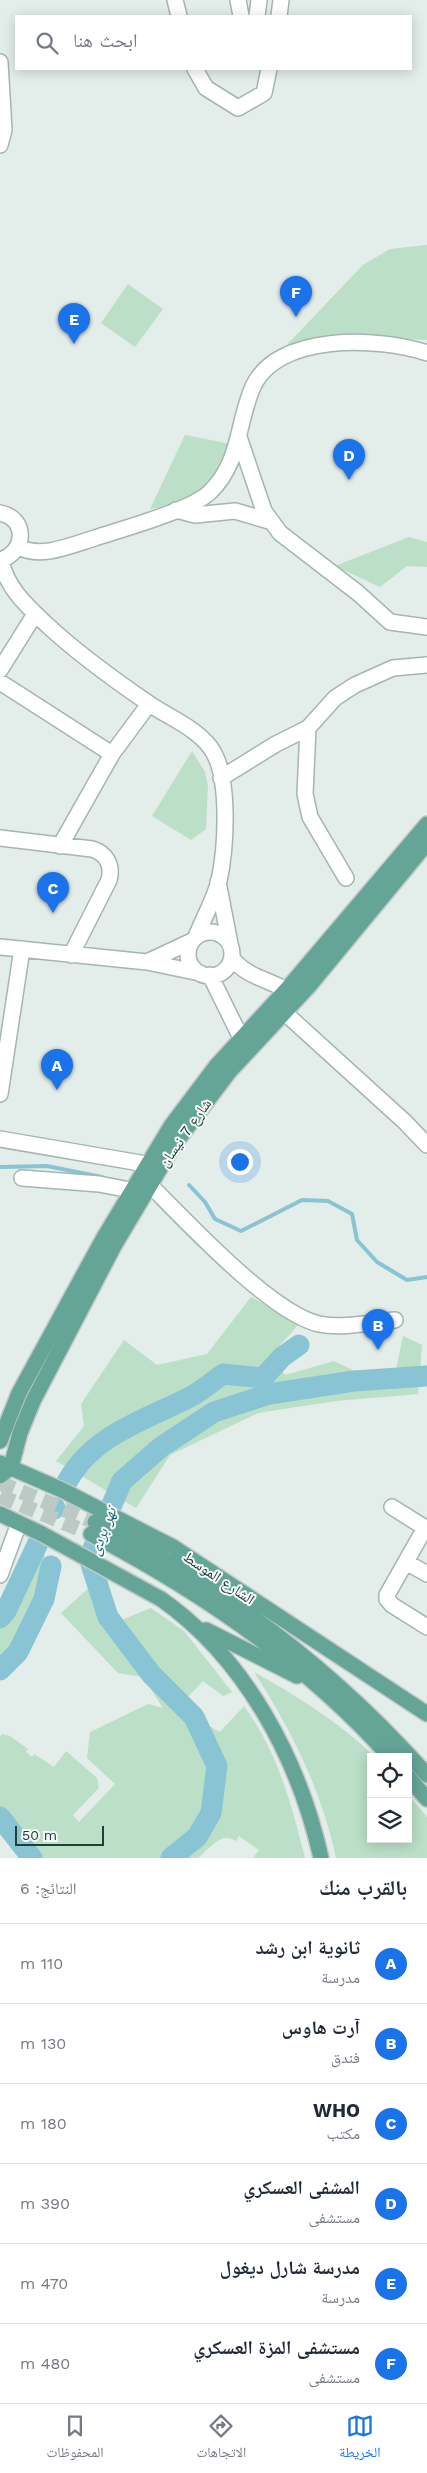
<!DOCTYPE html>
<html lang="ar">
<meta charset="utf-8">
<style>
:root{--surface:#fff;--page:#f2f2f3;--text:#1f2937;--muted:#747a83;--line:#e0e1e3;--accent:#1a73e8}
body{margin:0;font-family:"Work Sans","Noto Naskh Arabic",sans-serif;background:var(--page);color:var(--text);direction:rtl}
.controls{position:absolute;right:15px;bottom:15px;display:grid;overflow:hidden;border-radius:0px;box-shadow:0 2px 12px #0003}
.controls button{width:45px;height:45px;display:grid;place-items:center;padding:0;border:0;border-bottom:1px solid var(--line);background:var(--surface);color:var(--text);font:25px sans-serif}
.scale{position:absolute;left:15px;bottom:12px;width:89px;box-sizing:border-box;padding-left:5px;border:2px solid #213f39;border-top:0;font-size:14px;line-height:18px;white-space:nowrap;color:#213f39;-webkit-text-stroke:4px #f3f9f7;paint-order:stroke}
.you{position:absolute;left:239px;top:1161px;width:18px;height:18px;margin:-12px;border:4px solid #fff;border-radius:50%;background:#1a73e8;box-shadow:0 0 0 8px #1a73e833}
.badge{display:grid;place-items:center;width:32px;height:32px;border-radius:50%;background:var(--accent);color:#fff;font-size:16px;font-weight:700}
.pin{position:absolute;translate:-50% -41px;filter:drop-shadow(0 1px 2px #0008)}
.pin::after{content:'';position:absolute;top:26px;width:18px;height:15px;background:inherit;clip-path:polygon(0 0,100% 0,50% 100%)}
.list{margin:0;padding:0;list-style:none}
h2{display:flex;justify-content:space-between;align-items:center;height:65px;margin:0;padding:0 20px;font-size:21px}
h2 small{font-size:16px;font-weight:400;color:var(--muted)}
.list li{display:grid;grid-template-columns:32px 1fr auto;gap:15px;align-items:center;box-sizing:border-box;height:80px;padding:0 20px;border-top:1px solid var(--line)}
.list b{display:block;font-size:19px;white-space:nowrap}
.list p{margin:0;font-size:16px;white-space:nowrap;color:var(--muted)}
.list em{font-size:16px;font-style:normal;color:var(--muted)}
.icon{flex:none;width:28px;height:28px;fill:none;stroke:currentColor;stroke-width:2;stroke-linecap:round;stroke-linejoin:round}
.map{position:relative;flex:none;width:427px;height:1858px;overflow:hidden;direction:ltr}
.search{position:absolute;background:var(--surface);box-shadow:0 2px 12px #0003;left:15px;right:15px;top:15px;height:55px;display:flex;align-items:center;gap:12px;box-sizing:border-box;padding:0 18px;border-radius:0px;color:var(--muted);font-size:19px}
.sheet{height:545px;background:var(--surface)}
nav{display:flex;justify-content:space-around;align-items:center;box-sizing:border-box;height:70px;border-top:1px solid var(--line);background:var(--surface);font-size:14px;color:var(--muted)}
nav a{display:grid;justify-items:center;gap:2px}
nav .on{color:var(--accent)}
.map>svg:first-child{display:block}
</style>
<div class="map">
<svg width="427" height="1858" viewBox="0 0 427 1858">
<rect width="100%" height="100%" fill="#e3ede9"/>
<path fill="#bbdfc7" d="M427 245V340L337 336 281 351 363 265 390 249Z
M128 284 163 309 135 347 101 323Z
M185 435 231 444C225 467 209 495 184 502 173 506 161 507 150 509Z
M409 537 427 542V567L407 566 380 587 335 566Z
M192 751 205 772 208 786 206 829 191 840 152 816Z
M251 1297 300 1323 272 1354 285 1375 334 1361 361 1374 396 1370 403 1336 422 1345 418 1394 336 1401 258 1413 170 1455 136 1508 56 1461 84 1426 81 1404 124 1340 157 1365 207 1354Z
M41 1553 46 1557 43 1599 15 1652 0 1667V1625L10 1613Z
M91 1586 102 1618 179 1713 194 1717 220 1732 244 1706C278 1753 291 1803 305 1858H253L259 1850 239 1836 236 1841C221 1831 210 1848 198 1858H36L7 1818 0 1811V1737L2 1734 10 1736 28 1749 26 1752 32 1757 34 1754 54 1767 66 1751 97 1778 99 1788 73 1815 79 1822 115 1784 87 1758 90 1732 148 1704 163 1708 143 1677 118 1673 61 1613Z
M151 1608 184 1631 232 1692 223 1696 203 1681 186 1699 119 1621Z
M254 1672C297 1696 339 1722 375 1757H371V1839H408V1794L427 1817V1858H336C322 1791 291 1729 254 1672Z"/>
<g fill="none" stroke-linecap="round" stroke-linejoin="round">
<path stroke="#88c4d4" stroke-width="4" d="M0 1167 47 1166 102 1177
M189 1185 205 1202 215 1219 241 1231 302 1200 328 1201 352 1214 357 1240 377 1262 407 1280 427 1277"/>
<path stroke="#88c4d4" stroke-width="21" d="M64 1488C89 1435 144 1421 192 1396 203 1390 213 1381 223 1374L263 1378 282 1357 299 1345
M54 1509 55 1508
M0 1618 6 1611 38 1543
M0 1670 18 1652 44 1599 51 1566
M0 1817 32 1858
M171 1858 197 1837 211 1813 217 1766 194 1717 151 1674 108 1617 89 1558 122 1481 161 1447 214 1412 269 1394 354 1381 427 1376"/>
<path stroke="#bccac6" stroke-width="15" stroke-dasharray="15 8" stroke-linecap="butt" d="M0 1483 95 1522
M0 1496 91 1534"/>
<g stroke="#a5b5b1" stroke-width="18">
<path id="minor" d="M175 0 179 16
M238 0 241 16
M257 16 259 0
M279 16 281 0
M0 62 4 130 0 145
M195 69 206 88 238 108 264 93 269 69
M239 437 264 511 280 533 358 593 390 622 427 627
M176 510 195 515 235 511 269 521
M0 513C28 518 26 553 0 560
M19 547C41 559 72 545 95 538 122 529 192 510 210 492 240 463 237 425 252 389 275 332 380 337 427 353
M1 560C6 587 26 605 46 624 77 653 113 679 148 703 168 717 195 727 210 747 231 774 226 848 219 881 214 900 203 919 196 937
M0 670 35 614
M0 682 112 754
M308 728 305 794 310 817 346 878
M221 778 276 744 308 728 335 698 355 685 393 668 427 665
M0 838 92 849C106 853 113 865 109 880L71 955
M60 846 112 754 149 704
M218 882 230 944
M188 954a22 22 0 1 1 44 0a22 22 0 1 1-44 0Z
M0 947 147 962 200 973
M232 958C248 980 277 980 297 997
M147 962 192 941
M210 975 241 1038 252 1046
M285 1013 405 1122 427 1145
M0 1094 22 949
M0 1139 146 1164
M22 1178 99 1184 130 1190
M149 1184C186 1221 271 1313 319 1324 343 1329 372 1322 395 1320
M392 1507 427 1529
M425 1528 387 1595V1599L392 1605 427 1627
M406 1562 427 1574
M0 1575 19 1523"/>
</g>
<g stroke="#c1c9c8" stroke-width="18">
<path id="major" d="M0 1441 19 1393 103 1239 171 1126 217 1065 287 989 427 824
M0 1463 62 1490 173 1547 427 1714
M0 1476 11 1467 20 1433 33 1401 114 1246 174 1145 229 1072 309 986 427 843
M0 1514 42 1534 161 1599C245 1658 299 1759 321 1858
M95 1522C222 1585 333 1669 427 1775
M91 1534C202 1592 306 1663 390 1757
M206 1630 297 1676
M408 1777 427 1799"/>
</g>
<use href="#minor" stroke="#fff" stroke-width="15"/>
<use href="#major" stroke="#65a598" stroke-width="15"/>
</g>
<g text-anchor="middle" stroke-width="4" stroke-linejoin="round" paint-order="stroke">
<g font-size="15" fill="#213f39" stroke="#f3f9f7">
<text transform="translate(185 1133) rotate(-55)" y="5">شارع 7 نيسان</text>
<text transform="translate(219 1578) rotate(34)" y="5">الشارع الموسط</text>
</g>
<g font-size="16" font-style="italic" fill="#19677e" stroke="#f3f9f7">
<text transform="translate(102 1531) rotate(-69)" y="6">نهر بردى</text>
</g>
</g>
</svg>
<div class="controls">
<button><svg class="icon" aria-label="locate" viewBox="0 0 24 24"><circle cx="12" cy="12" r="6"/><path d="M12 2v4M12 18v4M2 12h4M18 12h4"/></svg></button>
<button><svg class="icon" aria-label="layers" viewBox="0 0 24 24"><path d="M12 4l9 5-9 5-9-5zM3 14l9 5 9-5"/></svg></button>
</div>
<div class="scale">50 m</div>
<div class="you"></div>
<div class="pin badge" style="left:57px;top:1090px">A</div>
<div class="pin badge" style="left:378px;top:1350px">B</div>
<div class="pin badge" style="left:53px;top:913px">C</div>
<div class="pin badge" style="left:349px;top:480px">D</div>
<div class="pin badge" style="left:74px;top:344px">E</div>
<div class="pin badge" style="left:296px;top:317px">F</div>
<div class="search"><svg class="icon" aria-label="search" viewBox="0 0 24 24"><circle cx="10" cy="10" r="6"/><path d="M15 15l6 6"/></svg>ابحث هنا</div>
</div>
<section class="sheet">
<h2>بالقرب منك<small>النتائج: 6</small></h2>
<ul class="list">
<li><span class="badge">A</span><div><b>ثانوية ابن رشد</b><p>مدرسة</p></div><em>110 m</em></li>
<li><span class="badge">B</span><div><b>آرت هاوس</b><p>فندق</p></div><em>130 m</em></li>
<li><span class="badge">C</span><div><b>WHO</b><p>مكتب</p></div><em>180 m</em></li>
<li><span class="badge">D</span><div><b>المشفى العسكري</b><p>مستشفى</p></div><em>390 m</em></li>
<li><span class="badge">E</span><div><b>مدرسة شارل ديغول</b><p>مدرسة</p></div><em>470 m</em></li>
<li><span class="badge">F</span><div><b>مستشفى المزة العسكري</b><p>مستشفى</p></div><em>480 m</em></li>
</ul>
</section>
<nav>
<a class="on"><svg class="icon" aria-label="map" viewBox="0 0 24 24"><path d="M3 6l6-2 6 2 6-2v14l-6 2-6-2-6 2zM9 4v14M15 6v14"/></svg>الخريطة</a>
<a><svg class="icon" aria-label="directions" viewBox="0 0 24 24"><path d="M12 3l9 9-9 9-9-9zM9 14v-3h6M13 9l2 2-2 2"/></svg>الاتجاهات</a>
<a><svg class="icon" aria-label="saved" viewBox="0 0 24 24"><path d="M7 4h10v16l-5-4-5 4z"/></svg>المحفوظات</a>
</nav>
